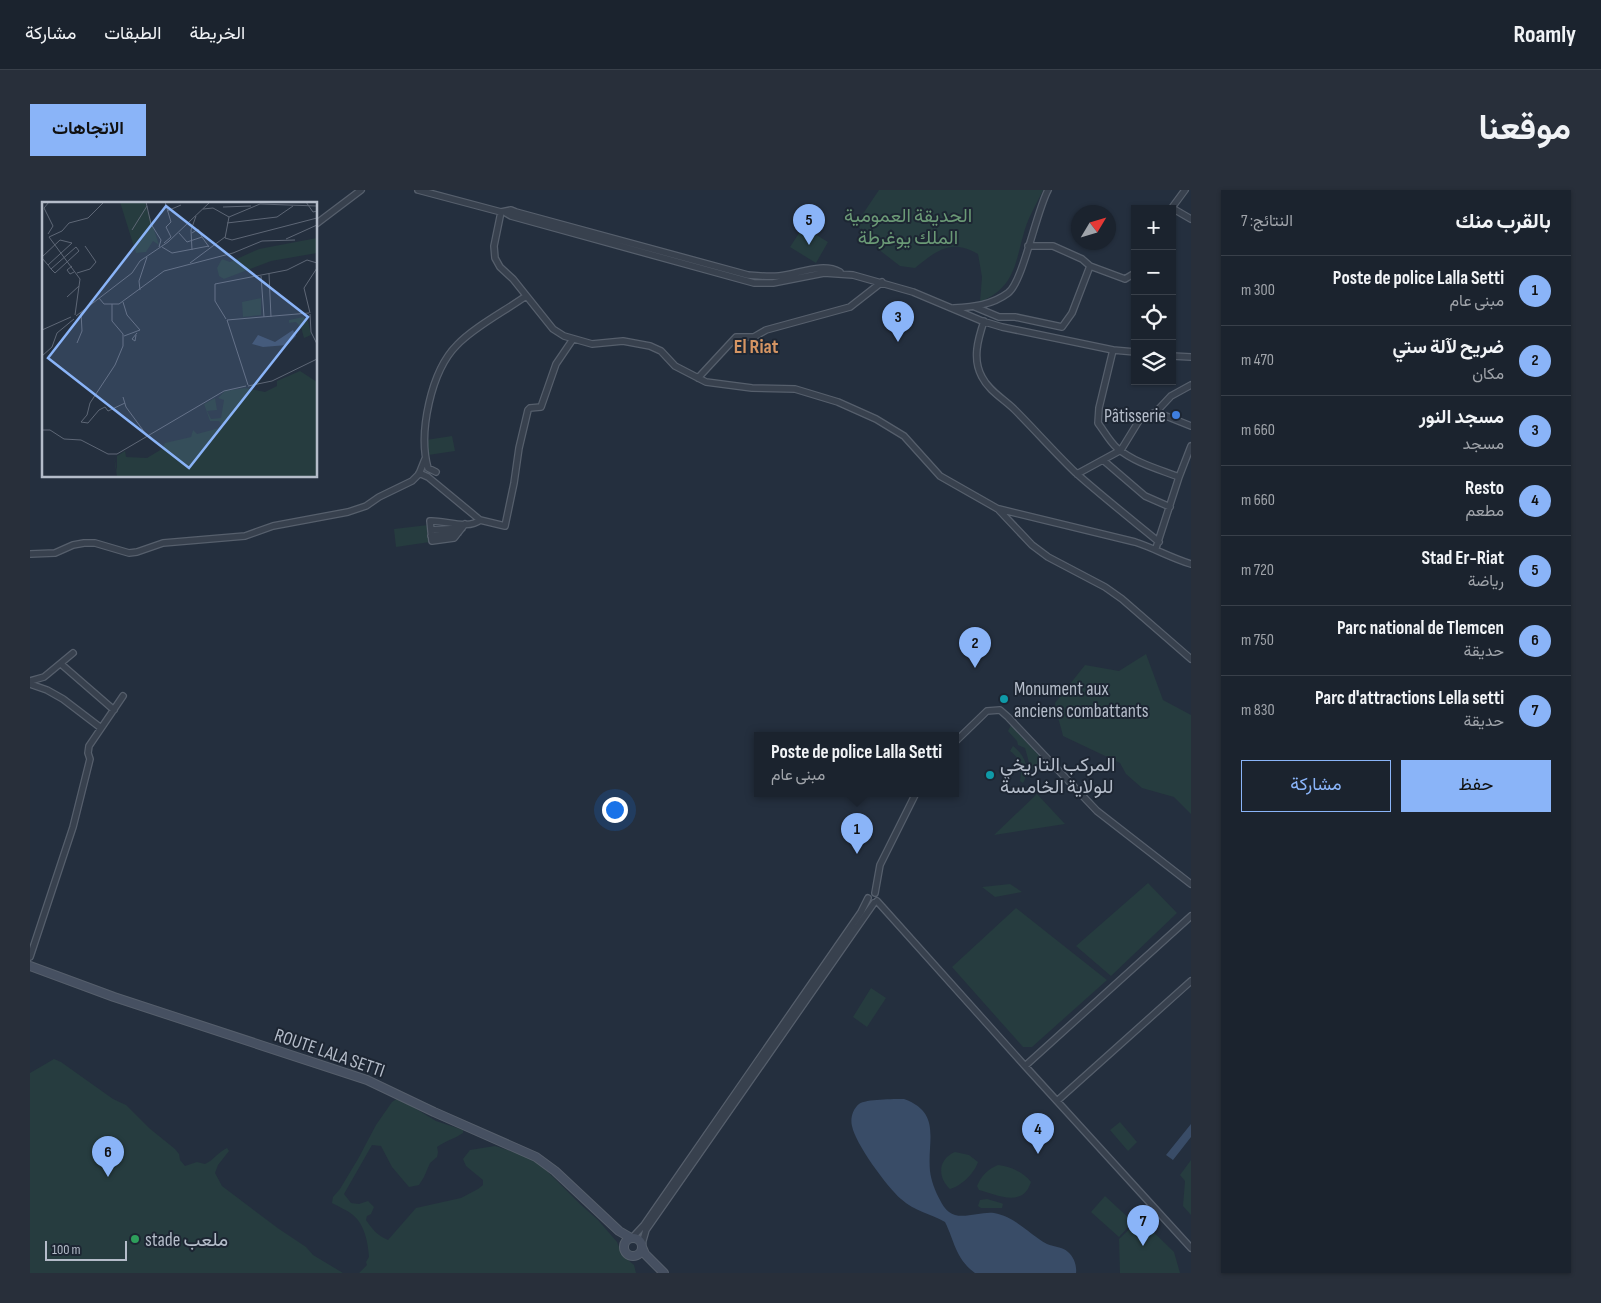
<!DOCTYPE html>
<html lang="ar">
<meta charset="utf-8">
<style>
:root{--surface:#1b232e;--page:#282f3a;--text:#f1f3f6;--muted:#a0a4aa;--line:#39404a;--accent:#8ab4f8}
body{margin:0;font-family:"Sofia Sans Condensed",Vazirmatn,sans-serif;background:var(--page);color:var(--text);direction:rtl}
.controls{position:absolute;right:15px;top:15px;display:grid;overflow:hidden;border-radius:0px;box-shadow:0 1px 4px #0004}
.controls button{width:45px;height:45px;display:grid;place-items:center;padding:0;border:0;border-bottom:1px solid var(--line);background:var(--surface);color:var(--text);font:25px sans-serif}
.compass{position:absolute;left:1041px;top:15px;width:45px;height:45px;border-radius:50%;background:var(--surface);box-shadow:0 1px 4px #0004;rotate:52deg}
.scale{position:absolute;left:15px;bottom:12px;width:82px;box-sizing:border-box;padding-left:5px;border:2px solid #b4bcc9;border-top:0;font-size:14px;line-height:18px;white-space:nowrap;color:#b4bcc9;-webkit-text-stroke:4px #1d2633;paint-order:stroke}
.you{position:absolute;left:584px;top:619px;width:18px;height:18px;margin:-12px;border:4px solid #fff;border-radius:50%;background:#1a73e8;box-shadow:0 0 0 8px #1a73e833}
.badge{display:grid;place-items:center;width:32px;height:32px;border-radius:50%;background:var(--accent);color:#111;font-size:16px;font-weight:700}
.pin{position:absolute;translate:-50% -41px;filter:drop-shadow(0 1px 2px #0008)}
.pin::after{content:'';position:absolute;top:26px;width:18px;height:15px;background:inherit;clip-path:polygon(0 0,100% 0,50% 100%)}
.popup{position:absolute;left:724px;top:542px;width:205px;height:65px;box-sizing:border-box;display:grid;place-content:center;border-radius:0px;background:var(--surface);filter:drop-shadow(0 1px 4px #0005);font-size:16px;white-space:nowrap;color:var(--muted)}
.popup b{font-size:19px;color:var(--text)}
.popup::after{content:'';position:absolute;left:50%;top:100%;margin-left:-10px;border:10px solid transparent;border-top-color:var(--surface)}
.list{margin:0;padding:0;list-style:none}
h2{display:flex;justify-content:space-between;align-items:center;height:65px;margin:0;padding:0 20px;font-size:21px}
h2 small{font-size:16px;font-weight:400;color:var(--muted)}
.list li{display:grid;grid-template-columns:32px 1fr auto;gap:15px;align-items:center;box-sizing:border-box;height:70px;padding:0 20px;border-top:1px solid var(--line)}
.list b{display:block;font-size:19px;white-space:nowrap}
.list p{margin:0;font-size:16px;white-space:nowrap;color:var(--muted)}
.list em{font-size:16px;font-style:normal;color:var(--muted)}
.actions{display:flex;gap:10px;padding:15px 20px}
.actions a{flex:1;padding:11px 0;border:1px solid var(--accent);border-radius:0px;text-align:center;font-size:18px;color:var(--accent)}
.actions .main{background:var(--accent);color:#111}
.icon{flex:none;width:28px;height:28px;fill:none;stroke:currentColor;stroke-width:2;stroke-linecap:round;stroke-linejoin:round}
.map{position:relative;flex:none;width:1161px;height:1083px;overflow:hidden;direction:ltr;border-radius:0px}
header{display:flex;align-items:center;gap:30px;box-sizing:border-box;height:70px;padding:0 25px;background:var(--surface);border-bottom:1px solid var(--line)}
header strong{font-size:24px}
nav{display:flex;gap:28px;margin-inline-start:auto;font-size:18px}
.intro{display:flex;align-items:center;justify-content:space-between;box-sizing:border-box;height:120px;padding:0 30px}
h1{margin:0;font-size:35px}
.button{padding:12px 22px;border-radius:0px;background:var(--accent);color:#111;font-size:18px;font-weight:700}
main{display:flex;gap:30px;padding:0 30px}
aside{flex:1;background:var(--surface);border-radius:0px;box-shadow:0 1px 4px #0004}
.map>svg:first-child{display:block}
</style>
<header>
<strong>Roamly</strong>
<nav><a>الخريطة</a><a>الطبقات</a><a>مشاركة</a></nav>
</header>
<div class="intro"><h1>موقعنا</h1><a class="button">الاتجاهات</a></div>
<main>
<aside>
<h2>بالقرب منك<small>النتائج: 7</small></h2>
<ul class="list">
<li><span class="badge">1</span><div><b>Poste de police Lalla Setti</b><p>مبنى عام</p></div><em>300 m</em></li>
<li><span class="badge">2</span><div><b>ضريح لآلة ستي</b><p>مكان</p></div><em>470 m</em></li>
<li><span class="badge">3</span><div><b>مسجد النور</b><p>مسجد</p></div><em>660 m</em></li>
<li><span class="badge">4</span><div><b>Resto</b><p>مطعم</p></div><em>660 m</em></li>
<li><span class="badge">5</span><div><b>Stad Er-Riat</b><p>رياضة</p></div><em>720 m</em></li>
<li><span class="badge">6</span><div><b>Parc national de Tlemcen</b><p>حديقة</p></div><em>750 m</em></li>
<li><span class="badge">7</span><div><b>Parc d'attractions Lella setti</b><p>حديقة</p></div><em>830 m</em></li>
</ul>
<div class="actions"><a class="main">حفظ</a><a>مشاركة</a></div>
</aside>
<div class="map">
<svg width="1161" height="1083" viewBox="0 0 1161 1083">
<rect width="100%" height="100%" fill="#242f3e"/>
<path fill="#263c3f" d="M849 0H1013C1007 13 999 26 995 39 985 72 986 97 950 112L952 87 948 64C921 48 906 61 885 78L870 76 848 59 826 34Z
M773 37 798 52 786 73 760 57Z
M422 246 425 261 398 265 396 250Z
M398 335 400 352 366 357 364 339Z
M1116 464 1133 510 1161 525V624L1144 607 1112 598 1096 584 1090 573 1033 546C1031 535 1026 525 1025 513L1055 475 1089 481Z
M981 535 1014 571 1011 575 1012 578 1000 589 1003 582V579L1000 576 995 558 988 555 987 551 978 541Z
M983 556C995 565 1001 580 993 593L990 591C992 578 991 569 980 561Z
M1007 604 1035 634 964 645Z
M1118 693 1147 723 1081 786 1046 756Z
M980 694 992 702 965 707 952 697Z
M986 718 1077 790 1002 857H993L922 777Z
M841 798 856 808 837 837 823 827Z
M24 869 31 872 83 909 96 915 119 938 145 959 149 964 150 970 155 976 167 972 175 974C184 970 188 962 197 958L199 961 188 975 185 983 192 996 249 1039 276 1057 283 1065 313 1083H0V883Z
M368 908 406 931 433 940V943C424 949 415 951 407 957L408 962 407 967 400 973 394 987 389 995 379 997 362 977 351 956 342 955 314 1004 321 1013 329 1014 338 1011 344 1017 341 1024 337 1026 336 1030C342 1039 348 1046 358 1050L386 1018 431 1008 448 999 453 995V990L436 976 433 969 440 960 465 956 496 966 514 978 550 1014 568 1030 587 1052 592 1065 604 1075 606 1083H329L337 1075 336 1072 339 1067C338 1053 335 1035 323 1025 317 1020 309 1017 302 1013L303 1007 310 999 328 969 346 935 362 912Z
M1090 932 1107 952 1098 961 1080 940Z
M925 962 939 965 948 972C944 984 931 996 920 999 907 987 908 969 925 962Z
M1161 970V1025L1153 1016 1155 991 1150 985Z
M968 975C979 976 994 982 1001 992 993 1018 967 1005 949 1000L947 996C951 986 958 979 968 975Z
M1075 1006 1103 1032 1089 1047 1061 1022Z
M957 1009 971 1013 973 1014 972 1018H951L948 1016 950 1010Z
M1110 1029 1144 1062 1150 1083H1090L1089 1049Z"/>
<path fill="#394c67" d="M874 909C912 923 897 950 900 981 901 990 905 1001 910 1010 912 1014 915 1019 919 1022 930 1031 951 1021 964 1023 986 1027 999 1044 1017 1054 1024 1057 1033 1057 1038 1062 1044 1067 1047 1076 1046 1083H945C925 1068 925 1052 915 1032 900 1023 885 1022 871 1009 857 997 825 953 822 936 820 928 823 919 829 914 836 909 864 909 874 909Z
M1161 934V947L1143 970 1136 965Z"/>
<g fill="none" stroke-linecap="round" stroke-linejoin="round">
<g stroke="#565f6c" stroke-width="8">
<path id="street" d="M388 0 471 22 481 20 486 22 718 85C729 86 738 87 749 86 769 84 792 72 810 82
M1142 18 1161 29
M1141 19 1155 0
M471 22 464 56 465 68 470 77 483 89 523 139 534 146 562 154 593 151 620 156 631 161 645 176 676 192 722 198 765 199 808 212 846 229 874 246 910 286 968 319 1002 355 1018 367 1075 397 1092 409 1161 469
M476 23 481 26 724 93H743L794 83 823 85 883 102 952 131 972 137 1083 160 1105 162
M286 34 331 0
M998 56H1023L1052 69 1060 76
M945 117 969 127H985L1032 137 1042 123 1060 76 1095 89 1105 83
M924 118C943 117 962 115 978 103 993 92 1006 22 1018 0
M954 131C948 149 942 169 952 187 959 201 974 209 985 220 1005 240 1025 263 1046 283 1073 307 1101 329 1129 352
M1083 160 1069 218 1068 233C1074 241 1080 252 1087 258 1105 273 1128 279 1149 287L1126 358
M1142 166 1161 167
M668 188 706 147H724L736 140 820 117 852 92
M1126 222 1161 236
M1073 270 1115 306 1140 317
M406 282 398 278C388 243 401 181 427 155 444 137 475 121 496 106
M389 283 398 287 450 330 475 336 484 293 489 258 498 220 500 218 511 217 526 174 543 149
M1047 284 1091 260 1110 229 1126 222 1141 206 1161 195
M1149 287 1161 256
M969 319 1105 352C1124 358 1141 368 1161 374
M435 334 424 348 402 351 400 331C414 330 439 340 450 330
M401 340 432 338
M401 346 428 343
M0 364 25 363 43 355 54 353H65L99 363 107 362 133 353 215 346 243 336 318 322 336 316 349 307 382 291 389 284 395 269
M31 474 84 520
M0 491 14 487 43 463
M0 494 17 500 33 509 71 538
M926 551 957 521 970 520 978 527 1067 621 1161 694
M845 703 850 675 886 603
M847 711 995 876 1161 1058
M0 767 43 637 60 569 58 563 59 556 93 506
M995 876 1161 726
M1027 911 1161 791
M602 1048 614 1035 831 722 838 708
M612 1054 616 1040 844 713"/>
</g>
<g stroke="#565f6c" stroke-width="10">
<path id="secondary" d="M0 776 84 807 337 890 404 922 506 967 525 981 589 1041 601 1048
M594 1057a9 9 0 1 1 18 0a9 9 0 1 1-18 0Z
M612 1057 615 1064 634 1083"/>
</g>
<use href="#street" stroke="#38414e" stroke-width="5.5"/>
<use href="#secondary" stroke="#465061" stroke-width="8"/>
</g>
<circle fill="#3f7fe0" stroke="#1d2633" stroke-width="2" cx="1146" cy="225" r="5"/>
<g fill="#0f9aa8" stroke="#1d2633" stroke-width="2">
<circle cx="974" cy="509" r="5"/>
<circle cx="960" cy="585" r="5"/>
</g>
<circle fill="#2e9e5b" stroke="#1d2633" stroke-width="2" cx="105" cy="1049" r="5"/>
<g text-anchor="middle" stroke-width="4" stroke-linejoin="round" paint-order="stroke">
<g font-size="19" fill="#6b9a76" stroke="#1d2633">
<text x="878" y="32">الحديقة العمومية<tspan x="878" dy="22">الملك يوغرطة</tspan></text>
</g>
<g font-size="19" fill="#b4bcc9" stroke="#1d2633" text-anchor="start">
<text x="1136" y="232" text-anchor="end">Pâtisserie</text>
<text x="984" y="505">Monument aux<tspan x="984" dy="22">anciens combattants</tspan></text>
<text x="970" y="581">المركب التاريخي<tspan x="970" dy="22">للولاية الخامسة</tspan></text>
<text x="115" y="1056">stade ملعب</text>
</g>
<g font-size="19" fill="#b4bcc9" stroke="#1d2633">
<text transform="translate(300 862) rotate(19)" y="7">ROUTE LALA SETTI</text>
</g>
<g font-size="20" font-weight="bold" fill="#d59563" stroke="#1d2633">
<text x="726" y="163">El Riat</text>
</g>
</g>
<g transform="translate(12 12)">
<rect width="275" height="275" fill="#242f3e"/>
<path d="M78 0H103L117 43 111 39 104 50 94 51ZM275 36V51L229 59 182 77 177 74 175 66 180 57 188 60 217 47ZM219 96V113L201 115 200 100ZM261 115 266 119 269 133 262 136 259 125 254 120 247 121V118ZM258 169 275 180V275H75L72 254 75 270V254L83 249 84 255 105 256 120 247 123 241 149 235 151 228 155 232 181 225 177 219H168L162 202 173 196 175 208 165 209 169 217 179 216 182 198 176 196 183 189 203 186 223 190 235 184V179Z" fill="#263c3f"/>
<path d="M251 128 254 134 245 143 221 145 210 142 216 133 233 140Z" fill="#394c67"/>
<path fill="none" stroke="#5e6776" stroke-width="1" d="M104 0 109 22 119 38 117 45M264 0 271 10 275 9M275 4 218 2 187 15 183 36 190 38 275 16M181 5 209 4M161 7 171 6 187 15M125 9 139 3M185 21 235 15 251 4M90 28 105 4M137 31 145 40 160 35 167 45M150 31 156 27 160 35M6 32 11 24 2 6 7 0M244 37 275 23M122 41 129 35 124 25 129 20 123 0M120 45 130 51 167 44M150 48 149 28 154 14M0 55 18 38 30 41 6 63M0 56 6 63 9 67 13 71 37 49 34 45 9 67M148 61 183 35M30 64 25 68 28 72 32 70M35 71 48 67 54 60 43 44M227 72 229 115M219 74 222 115M98 88 97 79 105 55M25 95 37 84M57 96 62 102H77L122 69 191 51 220 39 253 38M81 100 85 113 98 128 82 134M70 102V119L81 132M268 111 262 86 275 66M268 112 269 130 275 142M33 113 38 77 7 35 20 29 27 21 46 16 62 0M34 114 90 71 98 59 126 40 168 0M184 117 173 99V82L245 68 265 58 275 61M185 118 267 111M185 118 206 183M0 128 29 115M81 132V144L73 163 48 201 45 213 39 220 46 221 57 208 63 205 66 209 83 201M94 133 93 139 90 137 95 131M35 141 40 129 39 110M0 154 10 145 15 131 32 117M206 184 230 179 275 157M81 195 84 205 106 235M0 228H8L22 237 39 238 66 252H75L182 189 204 184"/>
<path fill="#8ab4f8" fill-opacity="0.15" stroke="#8ab4f8" stroke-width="2.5" d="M124 4 266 115 147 266 6 156Z"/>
<rect width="275" height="275" fill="none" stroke="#b4bcc9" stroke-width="2.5"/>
</g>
</svg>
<div class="controls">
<button>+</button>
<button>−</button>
<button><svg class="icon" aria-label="locate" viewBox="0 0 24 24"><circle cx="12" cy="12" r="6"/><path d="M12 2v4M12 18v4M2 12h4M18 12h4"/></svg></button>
<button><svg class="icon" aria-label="layers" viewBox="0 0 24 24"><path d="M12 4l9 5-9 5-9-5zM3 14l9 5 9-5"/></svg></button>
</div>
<svg class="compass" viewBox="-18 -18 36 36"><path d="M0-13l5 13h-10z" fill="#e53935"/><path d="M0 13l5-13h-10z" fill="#a0a4aa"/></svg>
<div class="scale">100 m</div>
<div class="you"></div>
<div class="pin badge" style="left:827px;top:664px">1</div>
<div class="popup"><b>Poste de police Lalla Setti</b>مبنى عام</div>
<div class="pin badge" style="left:945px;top:478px">2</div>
<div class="pin badge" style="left:868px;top:152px">3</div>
<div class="pin badge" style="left:1008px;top:964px">4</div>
<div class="pin badge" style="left:779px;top:55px">5</div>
<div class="pin badge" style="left:78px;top:987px">6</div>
<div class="pin badge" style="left:1113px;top:1056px">7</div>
</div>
</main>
